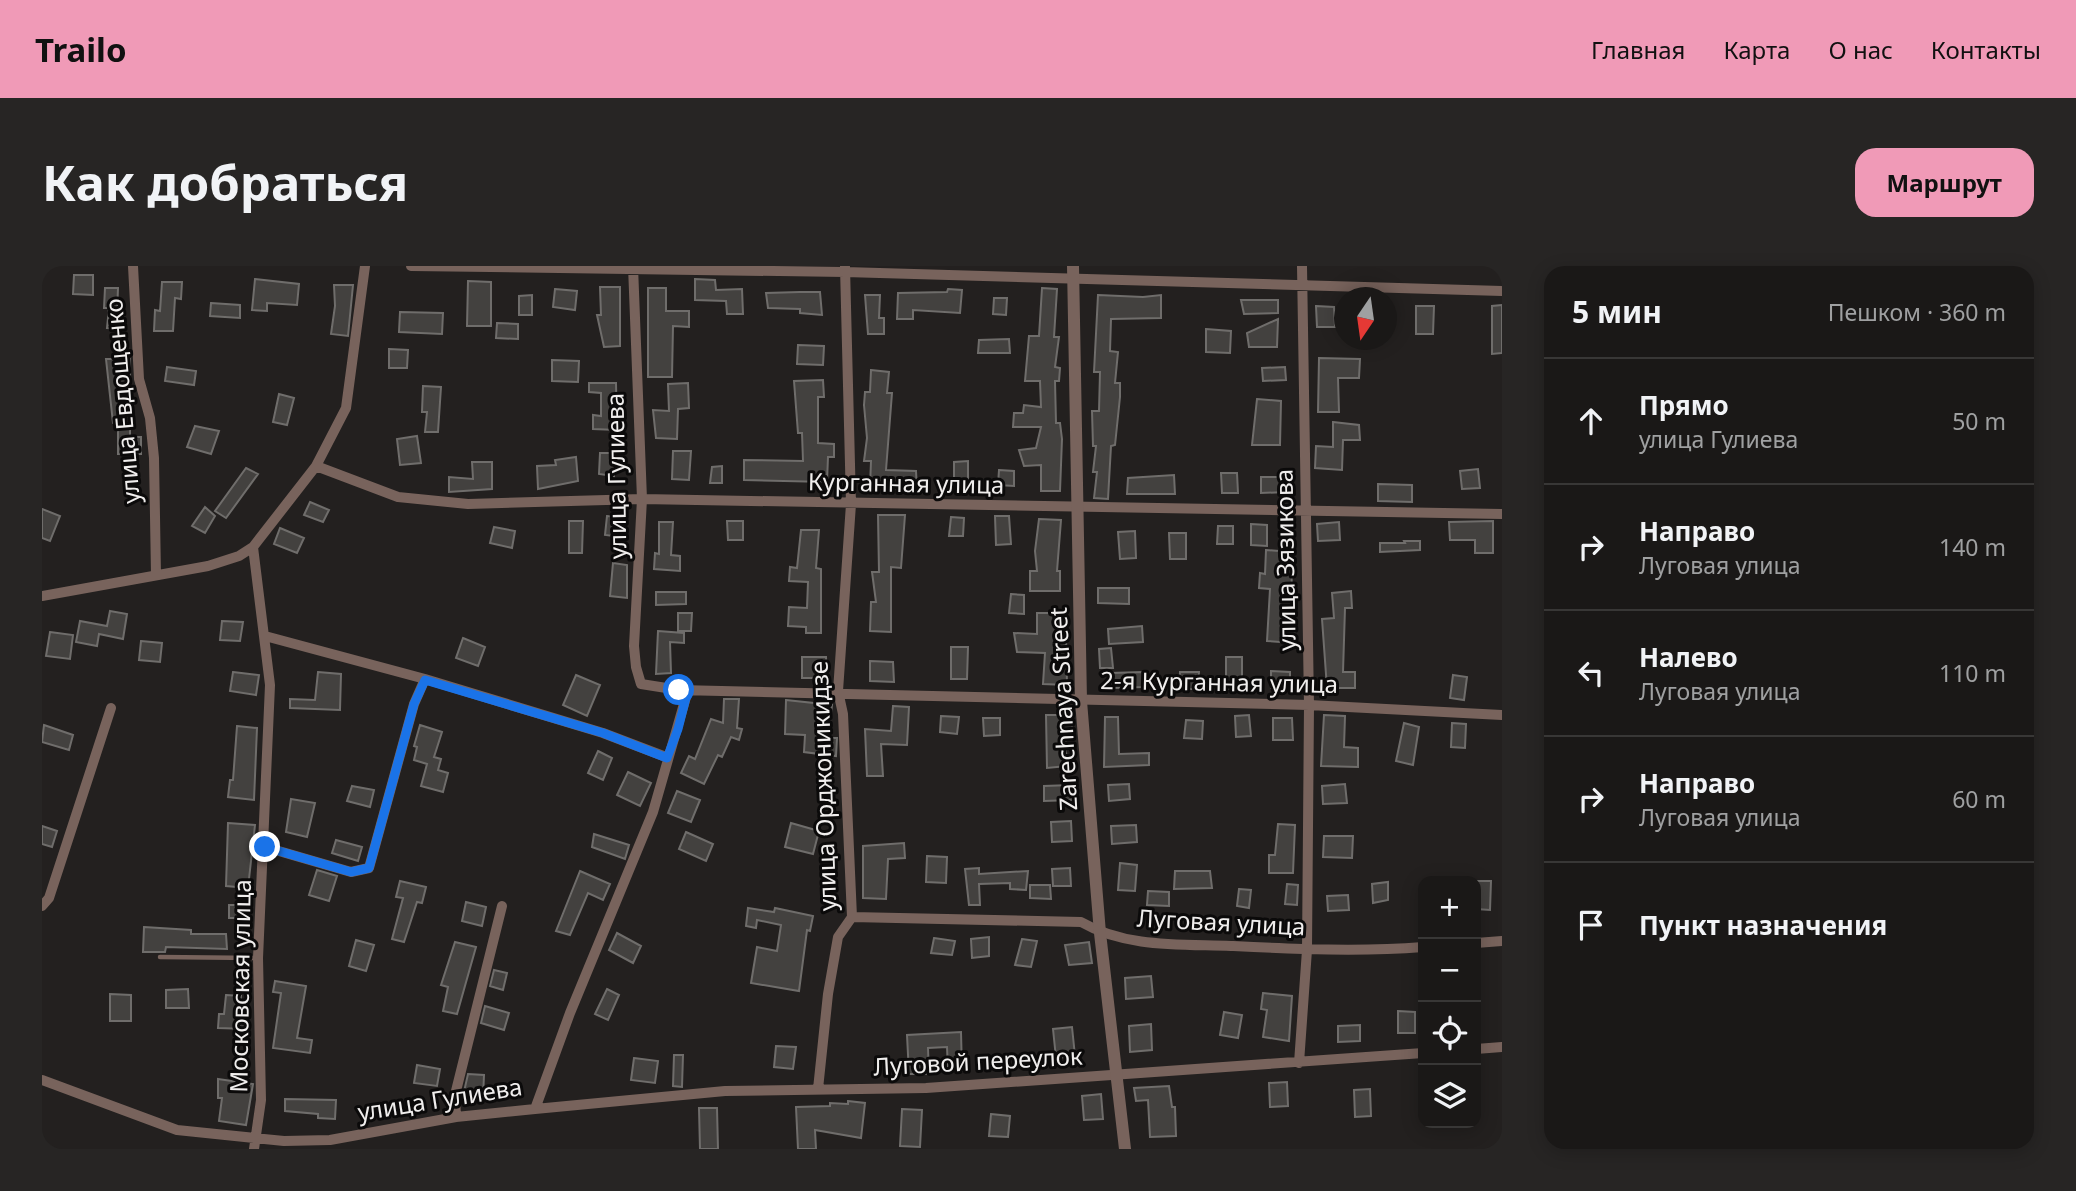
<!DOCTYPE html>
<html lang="ru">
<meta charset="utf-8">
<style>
:root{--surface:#1a1817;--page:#272524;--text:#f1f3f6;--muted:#9fa0a1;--line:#383736;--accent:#f09ab7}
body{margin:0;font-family:"Noto Sans",sans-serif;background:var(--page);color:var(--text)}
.controls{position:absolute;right:21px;bottom:21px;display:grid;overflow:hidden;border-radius:14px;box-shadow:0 4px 18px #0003}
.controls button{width:63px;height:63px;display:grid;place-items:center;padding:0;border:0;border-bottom:2px solid var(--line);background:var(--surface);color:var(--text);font:35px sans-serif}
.compass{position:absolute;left:1292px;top:21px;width:63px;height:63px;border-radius:50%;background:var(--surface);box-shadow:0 4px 18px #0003;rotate:193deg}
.stop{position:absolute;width:21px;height:21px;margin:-16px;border:5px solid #1a73e8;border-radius:50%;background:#fff}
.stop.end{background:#1a73e8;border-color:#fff;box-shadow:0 2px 7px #0008}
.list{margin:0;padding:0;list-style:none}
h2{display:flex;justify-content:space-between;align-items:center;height:91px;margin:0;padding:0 28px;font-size:30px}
h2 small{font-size:23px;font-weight:400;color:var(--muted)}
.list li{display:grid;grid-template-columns:46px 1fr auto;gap:21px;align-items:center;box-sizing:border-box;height:126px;padding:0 28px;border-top:2px solid var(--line)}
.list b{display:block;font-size:26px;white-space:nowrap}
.list p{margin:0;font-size:23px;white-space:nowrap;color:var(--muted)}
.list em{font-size:23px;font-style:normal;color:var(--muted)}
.icon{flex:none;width:38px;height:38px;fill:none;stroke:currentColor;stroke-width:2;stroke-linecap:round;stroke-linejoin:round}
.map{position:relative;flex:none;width:1460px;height:883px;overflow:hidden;border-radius:21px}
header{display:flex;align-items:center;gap:42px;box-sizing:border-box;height:98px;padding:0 35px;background:var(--accent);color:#111}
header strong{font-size:33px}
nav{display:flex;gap:38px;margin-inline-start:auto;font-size:24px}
.intro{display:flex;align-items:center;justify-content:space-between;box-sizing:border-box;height:168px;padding:0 42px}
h1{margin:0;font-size:49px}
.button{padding:18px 32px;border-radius:21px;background:var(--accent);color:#111;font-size:24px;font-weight:700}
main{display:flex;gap:42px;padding:0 42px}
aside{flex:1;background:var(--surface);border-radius:21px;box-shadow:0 4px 18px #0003}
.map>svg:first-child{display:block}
</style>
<header>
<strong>Trailo</strong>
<nav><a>Главная</a><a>Карта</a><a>О нас</a><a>Контакты</a></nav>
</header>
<div class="intro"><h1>Как добраться</h1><a class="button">Маршрут</a></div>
<main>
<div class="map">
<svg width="1460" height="883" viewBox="0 0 1460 883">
<rect width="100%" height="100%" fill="#23201f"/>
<path fill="#43413f" stroke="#6f6d6b" stroke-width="2" d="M32 9H51V29L31 28Z
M213 13 257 18 255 39 225 37V45L210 44Z
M653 13 673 14 674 24 700 23 701 48H685L684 35 653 34Z
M426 15 449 16V60H425Z
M120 16H140L139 33 133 32 131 65H112L113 44 118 45Z
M292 19H311L306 70 289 68 293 40Z
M558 21H578V80L562 81 555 49H559Z
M63 22H76L75 49H82L81 63 65 62 67 42H62Z
M606 22H624V45H647V61L631 60 630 111H606Z
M1000 22 1015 23 1012 71H1017L1013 101 1018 102 1017 115H1013L1014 157H1018L1020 173 1018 225H999V199L982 200 977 184 994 182 999 161H971L972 147H981L982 139 999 141 998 115H983L987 70H997Z
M513 23 535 25 533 44 511 41Z
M906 23 920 24 918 47 871 44V53H855L856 27 905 26Z
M758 26H778L780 49 758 47V43L726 42 724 27Z
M490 29V49H477V30Z
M823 29H838L837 52H842V68H826Z
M1056 29 1101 31 1119 29V52L1069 53 1068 85 1076 86 1073 117H1078V131L1073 179 1069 180 1066 233 1052 232 1055 206H1051L1054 180H1051L1050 145H1057L1058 106H1052Z
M952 32H965L964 49 951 48Z
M1199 34H1236V47L1202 48Z
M169 37 198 39V52L168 50Z
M1460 39V87L1450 88V40Z
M1274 40 1292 41 1293 61H1275Z
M1374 40H1392L1391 68H1374Z
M358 46 401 47 400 68 357 66Z
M1236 53 1235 81H1207L1205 67Z
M455 57 476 58V73L454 72Z
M1164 63 1189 65 1188 87 1164 86Z
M967 73 968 87H936L937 74Z
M756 79 782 80 781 99 755 98Z
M347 83 366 84 365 102H347Z
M1277 92 1318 93 1317 112H1296L1297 146H1276Z
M64 93H88V171H99V188H76V158L71 157Z
M510 94 537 95 536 116 510 115Z
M125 101 154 105 152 119 123 115Z
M1243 101 1244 114 1221 115 1220 102Z
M829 104 847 106 845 127H850L844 204 874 205 875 224 828 221 829 195H822L825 172 822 139 823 126H828Z
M781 114 782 131H776V177L792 178V191H786L785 216 702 214V194L761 195 760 167H756L752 115Z
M547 117H574L575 164 551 163V149L559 150V127L547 126Z
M646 117 647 142 636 143 635 173 614 172 611 144 627 145 626 118Z
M381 120 399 121 396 166H383L385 146H380Z
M237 128 252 132 245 159 231 156Z
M1215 133 1239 135 1238 179H1210Z
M1291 156 1317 159 1318 174H1301L1300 204 1273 202 1274 180 1291 181Z
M153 160 177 165 169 188 145 181Z
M375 170 379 197 358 199 355 173Z
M631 185H649L647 214 630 213Z
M558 187H571L572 210 557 208Z
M534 191 536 215 496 223 495 200 514 199 513 194Z
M926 195V221H912V196Z
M430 196H450V223L407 226V211L431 213Z
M680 200V217H668L670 201Z
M204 202 216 208 184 252 173 245Z
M1436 203 1438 222 1420 223 1418 205Z
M957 204 972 205V220L956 219Z
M1179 207H1195L1196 227H1180Z
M1132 209 1133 228H1085L1086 212Z
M1219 211H1244V226L1219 227Z
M1336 218 1370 219V236L1336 235Z
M268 236 287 244 281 256 262 249Z
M163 241 173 250 163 267 150 260Z
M0 243 18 250 8 275 0 272Z
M836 249H863L859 302 849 301V366L828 365 829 336H834L830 306H837Z
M565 250 582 252 579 271 563 269Z
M953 250H967L969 278 954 279Z
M909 251 922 252 921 270H907Z
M997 253 1019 254 1015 305H1018V325H988V305H995L993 285Z
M527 255H541L540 287H527Z
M685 255H701V274H686Z
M1451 255V287H1433V274H1408L1407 256Z
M617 256H631L629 289 638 290V305L612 303 613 287 617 288Z
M1297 256 1298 274 1276 275 1275 258Z
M1209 258 1225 259V280L1209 279Z
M1176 260H1191V278H1175Z
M452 261 473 265 470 282 448 277Z
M238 262 262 272 255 287 232 278Z
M759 264H777L774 302 779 303V367H764V361L746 360 747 341 765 342 766 316 747 315 748 301 755 302Z
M1093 265 1094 292 1078 293 1076 266Z
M1127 267H1144V293H1128Z
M1362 275H1378V284L1338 286V277H1363Z
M1224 284 1249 286 1250 329 1247 360H1253L1252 377 1225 375 1228 323 1217 322 1218 307 1223 308Z
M571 297 585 299V332L568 330Z
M1056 322H1087V338L1056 337Z
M1309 325 1310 342H1303L1301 406H1313V422H1285L1280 353 1292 352 1290 327Z
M614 326H644V338L614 339Z
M969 328 982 329V348L967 347Z
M68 345 85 348 81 373 57 368 55 380 34 376 38 355 65 360Z
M636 347H650L649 365H636Z
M995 347H1017L1018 370H1024L1025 419 1001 418 1003 387 975 386 972 367 995 368Z
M180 355 201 356 198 375 178 374Z
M1100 360 1101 376 1067 378 1066 363Z
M616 365 642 367V377L628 376 629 407 614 408Z
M8 366 31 369 28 393 4 390Z
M421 372 443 381 436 400 414 392Z
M99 375 120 377 118 396 97 394Z
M909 381H926L925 413H909Z
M1069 382 1071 402H1058L1057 383Z
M760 391H784L785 412H760Z
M1184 391H1200V423H1184Z
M828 395 851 396 852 416 828 415Z
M1229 405 1248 406V422H1229Z
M191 406 217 409 214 429 188 425Z
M276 406 299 408 298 444 248 442V433L273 434Z
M1100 406 1101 421 1070 422 1069 407Z
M1138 406H1157L1156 423H1137Z
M534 409 558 419 545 450 521 439Z
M1411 409 1425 411 1422 434 1408 432Z
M682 433H697L695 462 700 463 697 474 689 471 680 491 676 489 662 518 639 507 647 490 653 493 669 453 681 457Z
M744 434 790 439 786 472H795L794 490 762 486 763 469 743 468Z
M851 440 867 441 865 479 839 478 841 510H825L823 463 849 465Z
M1004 449H1031L1029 470H1023L1025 500 1005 502Z
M1207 449 1209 470 1194 471 1193 450Z
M1282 449 1303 450 1302 481 1316 482V501L1279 500Z
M899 450 917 451 915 468 898 466Z
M1063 451H1076L1077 488 1107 487V499L1062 501Z
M941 452H958V469L942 470Z
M1231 452H1250L1251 474H1231Z
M1144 454 1161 455 1160 473 1142 472Z
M1362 457 1377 461 1371 499 1354 495Z
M1410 457 1424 458 1423 482 1409 481Z
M2 459 31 469 27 484 0 476Z
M378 459 400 466 392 491 399 493 396 504 406 507 401 526 379 520 385 498 372 494 375 481 372 480Z
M195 460 215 462 212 534 186 531 188 514H191Z
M556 485 570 492 561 514 546 507Z
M586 506 609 517 598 540 575 529Z
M1087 518 1088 533 1067 535 1066 519Z
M1303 518 1305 537 1281 538 1280 520Z
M1029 519 1030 534 1002 535V520Z
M310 520 332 524 328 541 305 535Z
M635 525 658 534 649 556 626 547Z
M249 533 273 537 265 571 244 566Z
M1029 555 1030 575 1010 576 1009 556Z
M186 557 213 559 206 622 184 620Z
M749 557 777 565 771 588 743 581Z
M1236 558 1253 559 1251 607H1227V589H1233Z
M1094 559 1095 576 1070 578 1069 560Z
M0 560 15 565 10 581 0 578Z
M644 566 671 578 664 595 637 583Z
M552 568 587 579 583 593 550 581Z
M1282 570H1311L1310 592 1281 591Z
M294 574 320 581 316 595 290 587Z
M862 577 863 592 846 593 844 633 821 632V580Z
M885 590 905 591 904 617 884 616Z
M1078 597 1095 599 1093 625 1076 624Z
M937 602V608L986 605 984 624 968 623V617L937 618 938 639H927L923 603Z
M1028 602 1029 620H1011L1010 603Z
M275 604 295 610 287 635 267 629Z
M538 605 568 618 561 634 546 627 528 669 514 665Z
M1133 605H1168L1170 622 1132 623Z
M358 615 384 621 380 637 375 636 362 676 350 673 361 632 354 631Z
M1434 615H1449L1448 644 1434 643Z
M1346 616V634L1331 637 1330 618Z
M1245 618 1256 619 1255 639 1243 638Z
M988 619H1008L1009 633 988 632Z
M1197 623 1209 624 1207 642 1195 640Z
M1106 625 1127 626V640L1105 639Z
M1306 629 1307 644 1286 645 1285 630Z
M424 636 444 641 440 660 420 655Z
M187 639H208V652H187Z
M706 642 732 646 733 642 771 650 768 665 765 664 757 725 709 717 715 681 735 685 739 659 715 654 714 662 704 660Z
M102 661 149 664V668H184L185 683 124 681 123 686H101Z
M575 667 599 680 591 697 567 684Z
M947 671V690L930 692 929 673Z
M892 672 913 675 910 689 889 687Z
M980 673 995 675 989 701 973 699Z
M314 674 332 679 324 705 307 700Z
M413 676 434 681 415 748 401 745 406 721 399 719Z
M1047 676 1050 697 1027 699 1023 679Z
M452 704 465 707 461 724 448 720Z
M1109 710 1111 731 1084 733 1083 712Z
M233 715 264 720 255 772 270 774 268 787 231 782 239 727 231 726Z
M146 723 147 742H124V724Z
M565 723 577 729 566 754 553 748Z
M1221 727 1250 730 1247 775 1221 771 1225 744 1219 743Z
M68 728 89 729V755H68Z
M184 729 199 730 197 749H206V763L176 762 177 748H182Z
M443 740 467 747 462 764 439 757Z
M1356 745 1373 746V767H1356Z
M1182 746 1200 749 1196 772 1178 769Z
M1109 758 1110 784 1088 786 1087 760Z
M1318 759V775L1296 776V760Z
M1030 761 1033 790 1014 792 1011 763Z
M919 766 920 805H906L905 781 886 782 887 808H867L865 769Z
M734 780 754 781 751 803 732 801Z
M632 789H641L640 821 631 820Z
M592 792 616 795 613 817 589 814Z
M375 799 398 803 395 820 372 817Z
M426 808 442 809 441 832 421 830Z
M176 813 211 818 204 859 177 855 180 832H176Z
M1245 816 1246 840 1228 841 1227 817Z
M1127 820 1130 841H1133L1134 870 1108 871 1106 834 1094 835 1092 822Z
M1328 823 1329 850 1313 851 1312 824Z
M1059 828 1061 853 1042 854 1040 830Z
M243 833 294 834 293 853 276 852V848L243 845Z
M806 835 823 837 819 872 773 864 774 883H756L754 841 788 840V837L806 838Z
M657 842H675L676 883H658Z
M860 843 880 844 878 881 858 880Z
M949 848 968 850 966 871 947 870Z"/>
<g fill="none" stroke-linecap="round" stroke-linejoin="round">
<path stroke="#78635c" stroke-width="4.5" d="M118 691 215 692"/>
<path stroke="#78635c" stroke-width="10" d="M91 0 97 113 108 152 112 192 114 309
M369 0 803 6 1460 25
M591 0 600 233 592 380 594 401 599 418 637 424 1267 439 1460 449
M274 200 356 231 426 238 600 233 1460 248
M211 281 228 419 216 692 219 834 212 883
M0 330 166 300 197 290 211 281 274 200 304 142 323 0
M223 370 383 413 561 467 624 491
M223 581 309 606 327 602 372 438 383 413
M0 640 7 632 69 442
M810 651 1039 656C1084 682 1139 678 1189 680 1254 683 1317 686 1381 681
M1434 677 1460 675
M1434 783 1460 781
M1257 797 1265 684 1267 439 1260 0
M0 814 135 864 242 875 288 874 414 851 493 843 528 747 611 546 646 424
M776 823 786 728 796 671 810 651 801 448 796 425 809 238 803 1
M493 843 683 825 884 822 1381 787
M414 851 413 829 460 640"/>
<path stroke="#78635c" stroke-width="12" d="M1031 0 1039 435 1058 667 1083 883"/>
</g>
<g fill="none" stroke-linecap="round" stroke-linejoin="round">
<path stroke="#1a73e8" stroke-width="9" d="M223 581 309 606 327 602 372 438 383 414 561 467 625 492 636 463 646 424H637"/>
</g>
<g text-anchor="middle" stroke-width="6" stroke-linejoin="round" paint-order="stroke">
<g font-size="24" fill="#f0eeed" stroke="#0b0a0a">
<text transform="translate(81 135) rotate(-95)" y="8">улица Евдощенко</text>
<text transform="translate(575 210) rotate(-91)" y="8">улица Гулиева</text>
<text transform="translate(864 218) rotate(1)" y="8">Курганная улица</text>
<text transform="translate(1244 294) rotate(-91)" y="8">улица Зязикова</text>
<text transform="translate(1177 417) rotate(1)" y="8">2-я Курганная улица</text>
<text transform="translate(1022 443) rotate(-93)" y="8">Zarechnaya Street</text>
<text transform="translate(782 520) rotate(-92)" y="8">улица Орджоникидзе</text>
<text transform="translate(1179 657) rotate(3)" y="8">Луговая улица</text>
<text transform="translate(199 720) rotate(-89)" y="8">Московская улица</text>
<text transform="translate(936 796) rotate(-3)" y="8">Луговой переулок</text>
<text transform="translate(398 834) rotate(-9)" y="8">улица Гулиева</text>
</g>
</g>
</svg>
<div class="controls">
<button>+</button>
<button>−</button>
<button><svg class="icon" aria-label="locate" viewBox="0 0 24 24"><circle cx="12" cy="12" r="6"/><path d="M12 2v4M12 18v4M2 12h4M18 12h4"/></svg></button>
<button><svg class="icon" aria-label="layers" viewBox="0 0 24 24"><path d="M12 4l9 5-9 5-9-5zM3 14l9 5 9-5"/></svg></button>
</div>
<svg class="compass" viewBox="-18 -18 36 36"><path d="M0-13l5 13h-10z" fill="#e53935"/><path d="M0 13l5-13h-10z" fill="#9fa0a1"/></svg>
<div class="stop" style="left:637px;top:424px"></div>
<div class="stop end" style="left:223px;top:581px"></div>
</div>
<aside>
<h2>5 мин<small>Пешком · 360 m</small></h2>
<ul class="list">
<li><svg class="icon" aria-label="ahead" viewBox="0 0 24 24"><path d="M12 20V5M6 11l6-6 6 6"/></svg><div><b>Прямо</b><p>улица Гулиева</p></div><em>50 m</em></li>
<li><svg class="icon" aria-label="right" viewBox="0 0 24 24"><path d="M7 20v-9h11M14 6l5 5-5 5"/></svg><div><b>Направо</b><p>Луговая улица</p></div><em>140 m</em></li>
<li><svg class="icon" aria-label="left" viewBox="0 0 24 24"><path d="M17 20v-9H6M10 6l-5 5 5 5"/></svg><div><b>Налево</b><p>Луговая улица</p></div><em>110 m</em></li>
<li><svg class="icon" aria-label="right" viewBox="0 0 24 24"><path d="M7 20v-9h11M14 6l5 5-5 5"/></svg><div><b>Направо</b><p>Луговая улица</p></div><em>60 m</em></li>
<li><svg class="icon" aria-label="arrive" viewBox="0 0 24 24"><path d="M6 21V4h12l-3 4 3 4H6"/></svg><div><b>Пункт назначения</b></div></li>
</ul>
</aside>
</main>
